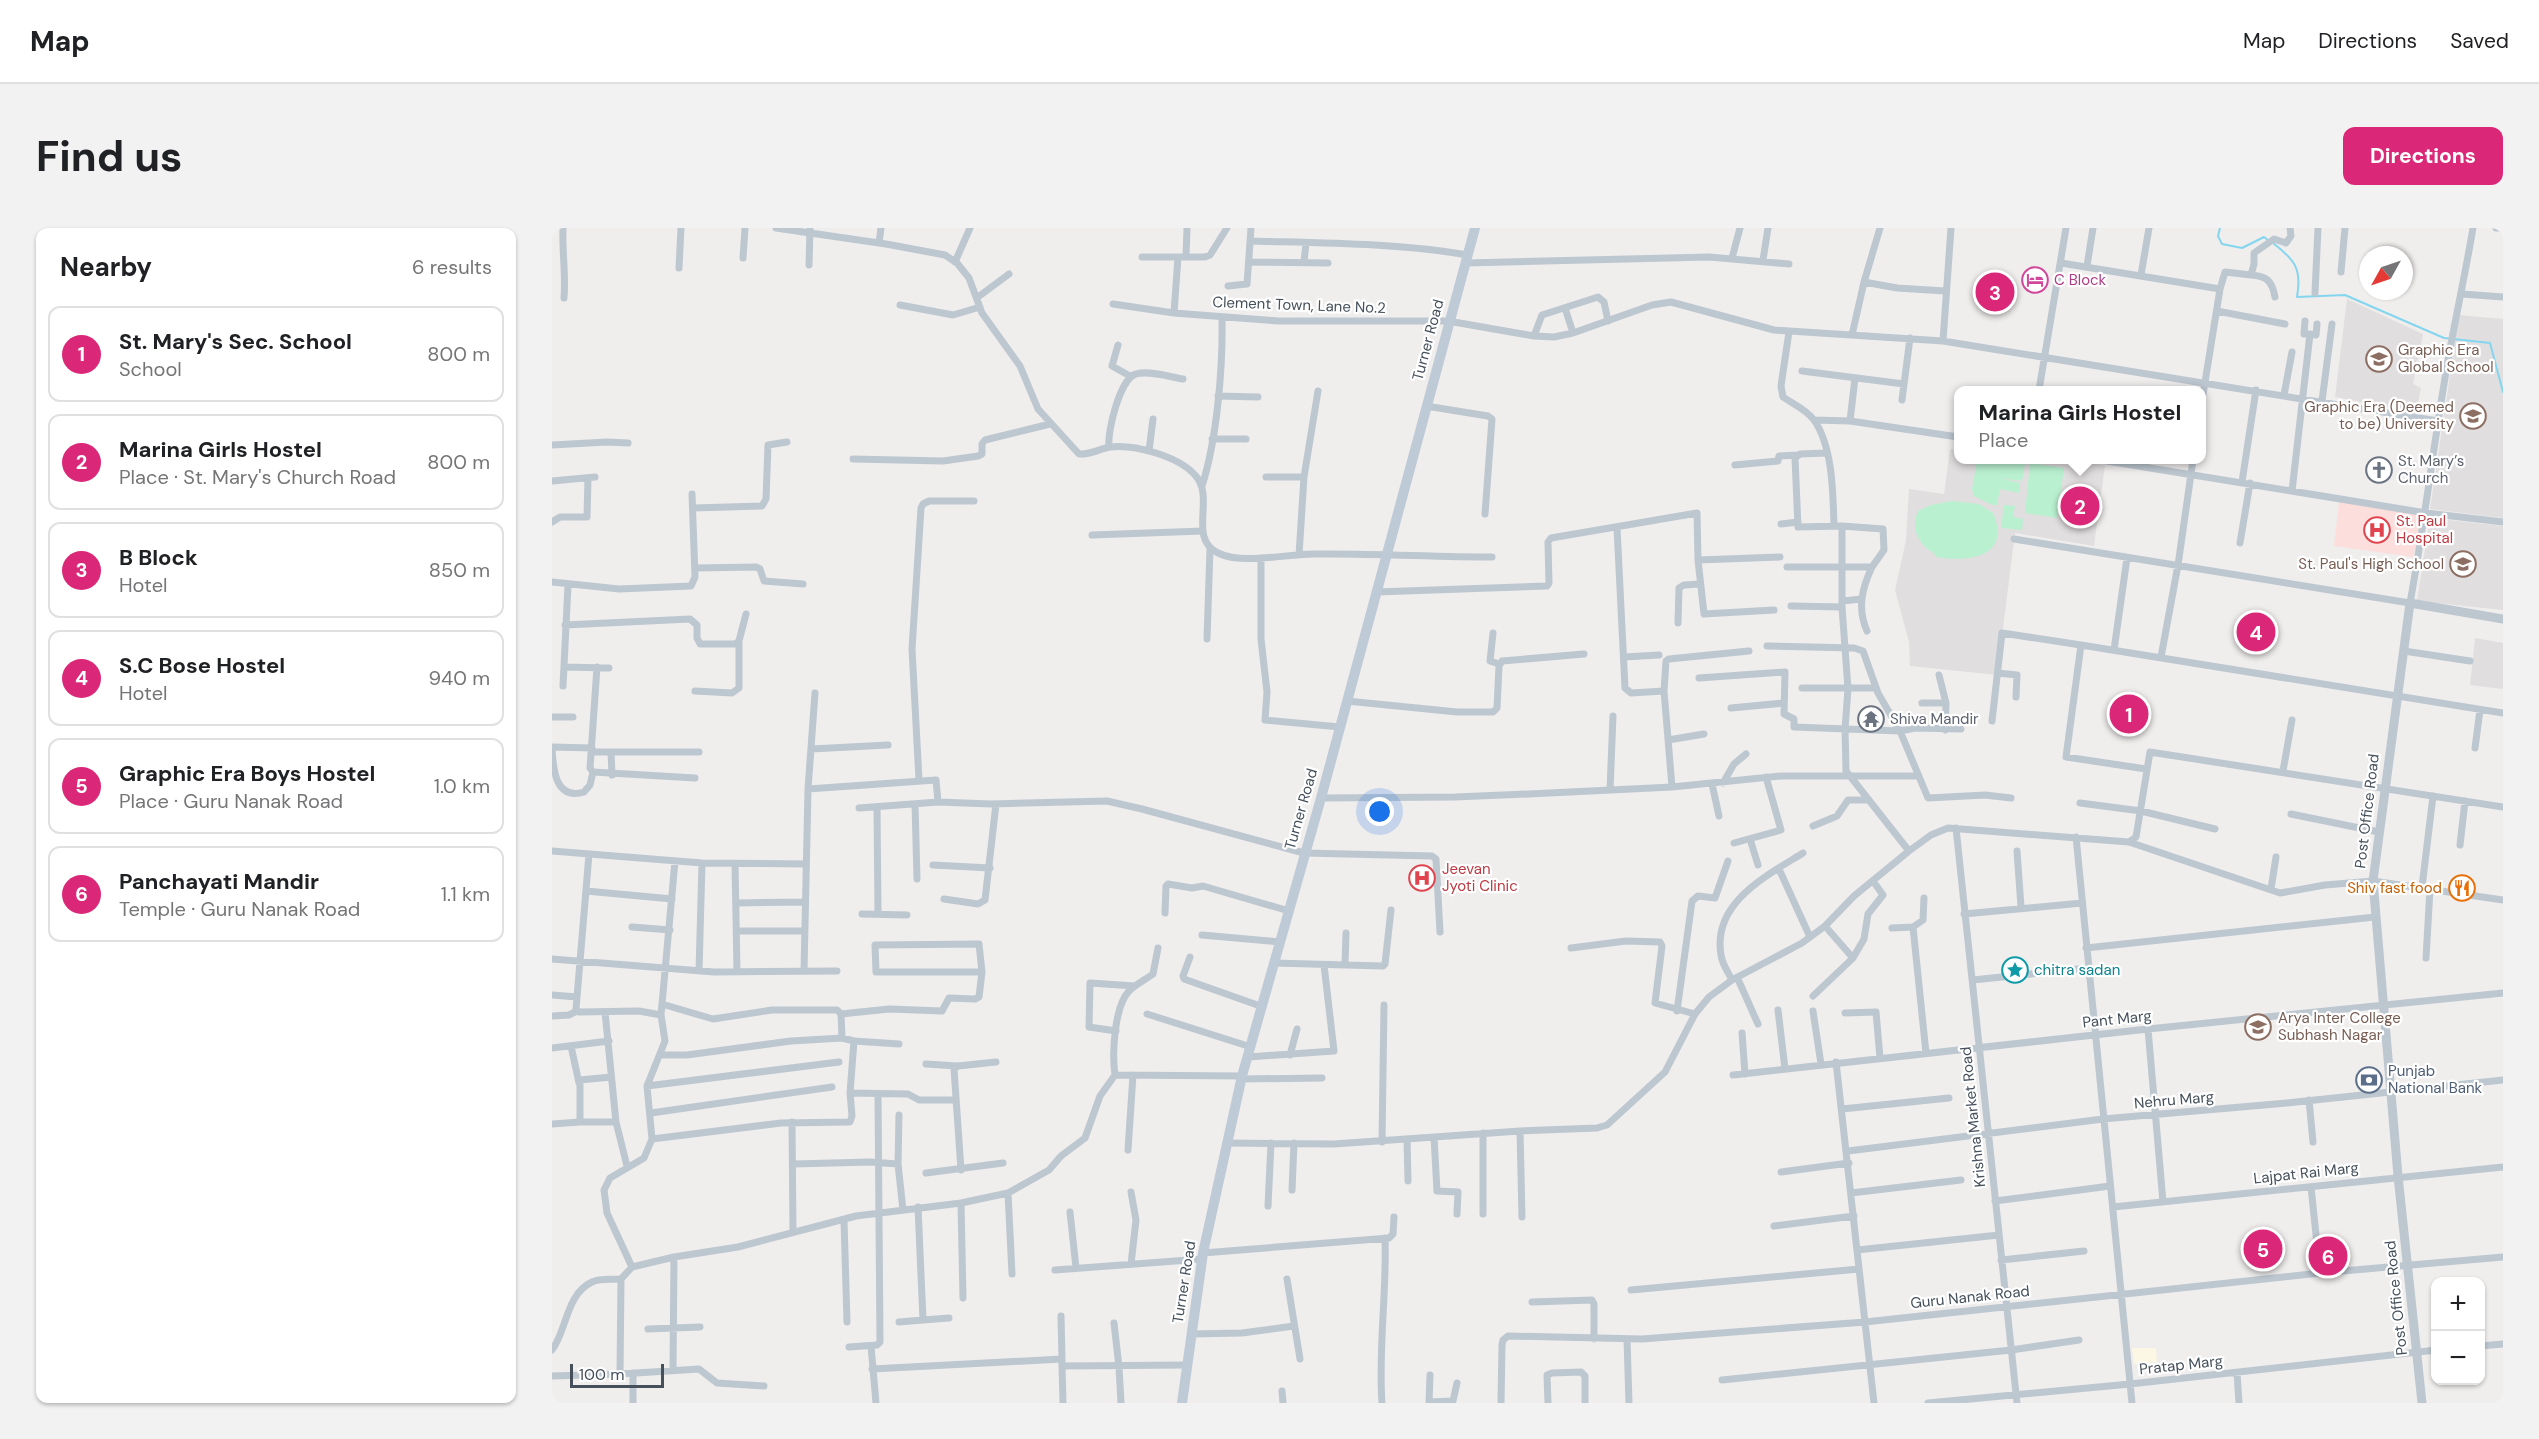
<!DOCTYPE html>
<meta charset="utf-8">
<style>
:root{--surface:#fff;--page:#f2f2f2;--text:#202124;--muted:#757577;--line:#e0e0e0;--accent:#db2777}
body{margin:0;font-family:"DM Sans",sans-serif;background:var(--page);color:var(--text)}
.controls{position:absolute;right:18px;bottom:18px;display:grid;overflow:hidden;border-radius:12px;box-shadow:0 2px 4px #0004}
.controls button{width:54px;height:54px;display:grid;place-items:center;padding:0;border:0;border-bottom:2px solid var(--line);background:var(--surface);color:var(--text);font:30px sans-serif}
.compass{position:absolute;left:1807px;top:18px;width:54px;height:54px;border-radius:50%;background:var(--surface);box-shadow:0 2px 4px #0004;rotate:230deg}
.scale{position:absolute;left:18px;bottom:15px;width:94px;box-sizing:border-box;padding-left:6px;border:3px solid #45505b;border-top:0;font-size:16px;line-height:21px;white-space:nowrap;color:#45505b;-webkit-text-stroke:4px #fff;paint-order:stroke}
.you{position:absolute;left:828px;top:584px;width:21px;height:21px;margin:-15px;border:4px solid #fff;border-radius:50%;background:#1a73e8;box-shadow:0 0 0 9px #1a73e833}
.badge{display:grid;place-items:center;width:39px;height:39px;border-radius:50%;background:var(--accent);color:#fff;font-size:20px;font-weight:700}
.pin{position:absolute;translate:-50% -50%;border:3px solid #fff;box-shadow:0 2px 6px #0006}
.popup{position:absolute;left:1402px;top:158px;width:252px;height:78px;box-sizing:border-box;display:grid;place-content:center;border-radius:12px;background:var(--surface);filter:drop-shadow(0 2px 4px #0005);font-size:20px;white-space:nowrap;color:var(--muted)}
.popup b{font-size:22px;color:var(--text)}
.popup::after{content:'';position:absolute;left:50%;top:100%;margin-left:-12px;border:12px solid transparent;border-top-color:var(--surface)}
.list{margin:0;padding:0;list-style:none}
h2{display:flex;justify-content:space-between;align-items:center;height:78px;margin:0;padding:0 24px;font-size:26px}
h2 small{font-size:20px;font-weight:400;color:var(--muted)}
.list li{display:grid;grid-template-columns:39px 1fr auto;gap:18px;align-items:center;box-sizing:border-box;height:96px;margin:0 12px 12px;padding:0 12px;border:2px solid var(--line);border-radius:12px}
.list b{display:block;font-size:22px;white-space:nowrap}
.list p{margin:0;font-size:20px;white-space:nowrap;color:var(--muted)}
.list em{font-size:20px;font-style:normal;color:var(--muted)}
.map{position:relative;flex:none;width:1951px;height:1175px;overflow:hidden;border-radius:12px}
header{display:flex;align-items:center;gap:36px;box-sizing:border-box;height:84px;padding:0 30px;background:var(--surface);border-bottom:2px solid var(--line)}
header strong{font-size:28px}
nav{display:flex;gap:33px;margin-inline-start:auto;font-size:21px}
.intro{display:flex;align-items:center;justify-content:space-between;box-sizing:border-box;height:144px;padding:0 36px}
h1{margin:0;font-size:42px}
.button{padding:15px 27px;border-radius:12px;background:var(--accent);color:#fff;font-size:21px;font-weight:700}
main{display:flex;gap:36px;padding:0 36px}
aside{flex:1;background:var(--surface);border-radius:12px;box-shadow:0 2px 4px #0004}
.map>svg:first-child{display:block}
</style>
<header>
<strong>Map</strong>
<nav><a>Map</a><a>Directions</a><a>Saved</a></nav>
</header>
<div class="intro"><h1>Find us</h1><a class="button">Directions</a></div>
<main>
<aside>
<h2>Nearby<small>6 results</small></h2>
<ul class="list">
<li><span class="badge">1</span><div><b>St. Mary's Sec. School</b><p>School</p></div><em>800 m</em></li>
<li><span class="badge">2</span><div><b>Marina Girls Hostel</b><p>Place · St. Mary's Church Road</p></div><em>800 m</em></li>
<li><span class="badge">3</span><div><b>B Block</b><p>Hotel</p></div><em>850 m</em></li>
<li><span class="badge">4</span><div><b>S.C Bose Hostel</b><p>Hotel</p></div><em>940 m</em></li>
<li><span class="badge">5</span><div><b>Graphic Era Boys Hostel</b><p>Place · Guru Nanak Road</p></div><em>1.0 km</em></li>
<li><span class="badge">6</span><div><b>Panchayati Mandir</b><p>Temple · Guru Nanak Road</p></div><em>1.1 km</em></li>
</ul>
</aside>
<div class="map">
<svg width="1951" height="1175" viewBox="0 0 1951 1175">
<rect width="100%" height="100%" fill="#f0eded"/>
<path fill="#fcf6e5" d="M1580 1120H1604L1605 1134 1582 1136Z"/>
<path fill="#e1dedf" d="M1795 71 1871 106 1861 156 1869 160 1864 185 1783 169Z
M1907 87 1951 91V290L1878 281Z
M1398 221 1406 222V232H1481L1533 239 1535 233 1553 237 1542 318 1463 305 1445 447 1358 438 1357 414 1343 362 1354 312 1357 261 1392 266Z
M1878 290 1951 298V382L1865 373Z
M1923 410 1951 415V461L1918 457Z"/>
<path fill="#fcdfdc" d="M1787 274 1870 287 1861 329 1782 318Z"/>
<path fill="#b9f0d0" d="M1425 232H1450L1473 235 1470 253 1447 250 1468 255 1467 265 1448 261 1445 277H1440L1422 268 1420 261Z
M1478 235 1512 240 1505 290 1473 285Z
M1400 273 1427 276 1441 285C1460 329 1416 335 1384 329L1383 326C1367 317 1358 301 1366 283L1379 277Z
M1452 277 1463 278 1461 289 1471 291 1470 302 1449 300Z"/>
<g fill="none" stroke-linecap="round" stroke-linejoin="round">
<path stroke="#84d6ef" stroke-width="2" d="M1668 0 1666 8 1670 16 1690 20 1712 9 1716 12
M1721 15C1743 32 1750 41 1745 69L1793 67 1892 110 1938 115 1951 164"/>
<path stroke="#bdc7d0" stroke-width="7" d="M11 0C10 24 14 47 12 70
M224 0 334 16 393 27 405 35 417 50 430 85 468 138 486 181 527 226C538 227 547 221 558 219 582 216 626 228 643 247 664 269 635 310 666 325 690 337 734 326 761 326 821 325 880 329 940 329
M1399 0 1391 113 1886 193
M1944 0H1951
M698 13C771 15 844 15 916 27
M327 15 329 0
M590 29H653L658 27 675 0
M634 29 635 0
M191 30 193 0
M1180 30 1188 0
M1211 32 1216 0
M403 34 418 0
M697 34 776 35
M752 34 754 15
M914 35 1157 29 1237 36
M1509 35 1668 61
M257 37 258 1
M1535 38 1541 0
M127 40 129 0
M1789 44 1793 0
M1589 47 1597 0
M1699 47C1715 48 1720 53 1723 69
M1312 54 1345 60 1393 63
M676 58 695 56 699 0
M1763 65 1766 0
M1910 66 1951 69
M426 69 457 46
M561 76 622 85 726 93H896L982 108 1002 109 1021 105 1100 77 1119 74 1222 102 1391 113
M348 77 401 87 428 79
M1013 80 1021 105
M1665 83 1733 96
M622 85 626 29
M1237 104 1229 158 1231 169C1241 176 1254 181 1262 192 1281 219 1281 266 1282 298
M1758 106 1764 107 1765 96
M1300 107 1312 54 1328 0
M982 108 990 87 1046 69 1052 74 1056 93
M566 117 560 138 578 148
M1250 143 1352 156
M1487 162 1514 0
M1732 167 1740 124
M666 168 706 169
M1350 172 1358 110
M1770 173 1780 96
M874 178 936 188 940 191 933 286
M1649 179 1668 61 1673 44 1699 47 1702 36V25L1722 11 1734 15 1739 8 1738 0
M1262 192 1298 193 1406 209
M1298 193 1303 150
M660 211H694
M0 217 55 214 76 215
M557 219C555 204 568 150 584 146 597 142 618 149 631 151
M597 223 601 191
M301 231 391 233 426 228 430 226V216L433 212 498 196
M1549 232 1874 285 1951 294
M1183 237 1226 233 1227 228 1246 227
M714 249H752
M0 253 43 249
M1690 254 1704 162
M650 258C665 211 671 139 670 90
M1740 263 1758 106H1752L1753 93
M141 280 210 278 214 271 216 217 235 214
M0 294 8 289H35L36 250
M1229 296 1246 294
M1290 298V379L1296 461 1293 501 1294 543 1357 623
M1065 300 1073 460 1079 465 1112 463
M540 307 651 303
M1462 311 1858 375C1872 298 1881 221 1894 144 1902 96 1913 48 1921 0
M1688 315 1698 255
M747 327 752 249 766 163
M709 330V411L715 464 713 492 788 499
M1146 332 1228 329
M1235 339H1320L1332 322 1331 301 1290 298 1246 299 1243 230 1248 226 1275 225
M143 340 204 339 208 341 212 353 251 356
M0 354 67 361 139 358 143 349 140 266
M824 364 995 358 997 355 996 314 999 310 1145 285 1146 332 1152 386 1222 382
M1291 373 1309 371
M1239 378 1290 379
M1126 395 1127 360 1132 357 1148 356
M13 397 138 391 145 397V410L148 416H183L187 413 194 386
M1315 403C1305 381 1310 360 1320 339
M941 405 938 433 947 436
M655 411 658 321
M1529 417 1951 485
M1215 418 1302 420 1311 423 1326 465 1348 503 1376 570 1433 567 1459 570
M1562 422 1575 330
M1852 423 1918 433
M1072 429 1107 427
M1609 429 1626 337 1641 232
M12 439 57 440
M45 439 38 540 41 544 143 550
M1446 445 1465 447 1464 469
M1387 447 1394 475 1393 502
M1147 450 1233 444 1232 486 1242 491V499L1348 503 1363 500 1409 501
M11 458 16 357
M1250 460H1324
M143 463 180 465 187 460V413
M795 473 905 484H941L945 480 947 438 950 433 1032 426
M1370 475H1394
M1179 480 1232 475
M0 489H21
M1440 493 1450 405 1529 417 1514 529 1594 541
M1116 512 1152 506
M0 519 40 520
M0 520C1 540 3 573 32 564L38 557 41 544
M1923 520 1928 482
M259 521 336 517
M40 524H147
M59 524 60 547
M1731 543 1740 492
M367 552 360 421 369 280 371 276 377 273H422
M1171 555 1182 536 1194 526
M1160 556 1167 588
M1120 559 1112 463 1114 433 1117 431 1197 423
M256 561 384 552 386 574 439 576 555 573 590 581 752 625 880 628 884 631 888 704
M1058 562 1061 488
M769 570 903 569 977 566 1120 559 1229 548H1367
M1528 575 1589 583 1663 601
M363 576 365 651
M325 579 326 686
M307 580 386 574
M1739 586 1827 604
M1261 598 1285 588 1296 572H1317
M1404 600 1465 1175
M1524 609 1580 1175
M1198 611 1206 637
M1577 614 1584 609 1598 524 1951 579
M1182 615 1229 602 1214 549
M1908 617 1913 573
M0 623 150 635 253 636
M1465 623 1469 679
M37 626 24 781 27 784 87 783 109 787
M183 636 185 744
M381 637 438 640
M1227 641 1258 709
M1870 659 1881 568
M1719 661 1724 629
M34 663 120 671
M392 671 426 676 433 672 444 576
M184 675 253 674
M613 685 614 658 616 656 640 660 651 658 737 683
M310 686 355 687
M1412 686 1530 675
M1273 698 1301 730
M80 699 118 702
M1361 699 1371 692 1372 670
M1340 700 1361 699 1374 825
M185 703H253
M650 707 728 714
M1019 720 1074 713 1108 714 1110 718 1103 775 1143 786
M1534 720 1823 689
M638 729 631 748 632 751 711 779
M1874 730 1878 661
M0 731 162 744 285 743
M722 735 831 738 833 736 839 682
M793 737 794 705
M147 743 150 635
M252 743 256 561 263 465
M1185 749 1206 796
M1180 752C1176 744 1170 736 1169 727 1160 675 1214 648 1251 625
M1421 752 1536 740
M0 767 25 769
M1261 768 1301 730 1312 711 1316 686 1331 667 1321 653
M110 776 161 791 220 782H285L289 786 290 810
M1226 782 1233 841
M1125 783 1140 673 1146 668 1163 670 1176 633
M1261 783 1269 836
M53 784 64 894 75 938
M1293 785 1324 784 1328 830
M289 786 337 781 390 783 397 770 423 771 427 769 430 744 427 716 323 717 324 744H430
M595 786 699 819
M0 788 17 787 25 783
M1596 801 1611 974
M564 803 537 799 538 755 583 758
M1190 805 1193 846
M19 818 27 855
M0 820 57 813
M108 827H135L239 813 290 810 302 813 347 816
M738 827 745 801
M696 829 782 823 772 737
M1284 834 1322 1175
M374 836 405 838
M563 847C560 826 562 779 577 763 584 756 593 752 601 746L606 720
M1181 847 1596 801 1951 765
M59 849 28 852V894H64
M689 851 770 850
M95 858 287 834
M298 865 356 866 367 872H404
M1757 872 1761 914
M1290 881 1397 870
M99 885 280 859
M347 887 346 936 351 982
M240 894 241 1004
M0 896 28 894
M968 903 970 989
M931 905V986
M882 909 885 963 906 964 905 986
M100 911 229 895 298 894 300 888 298 865 302 813
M855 911 856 953
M830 914 832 777
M675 915 782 916 968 903 1045 900 1055 897 1113 844 1143 786 1157 769 1180 752 1250 715 1273 698 1302 668 1357 623 1379 607 1396 600 1577 614 1728 665 1773 657 1821 653 1951 672
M576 922 581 847
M1296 923 1551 891 1735 875 1951 852
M241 936 318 934 346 936
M409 942 402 841 406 838 444 834
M1229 944 1297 935
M374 945 451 935
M1759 959 1768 1045
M740 962 742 915
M579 964 584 992 579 1036
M456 965 460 1046
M1299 965 1409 952
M1443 973 1558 958
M409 975 411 1070
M716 978 719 915
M366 979 371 1092 397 1090
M1561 979 1951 939
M518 984 524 1040
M292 992 295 1094
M1222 998 1302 988
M1305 1022 1447 1007
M651 1025 837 1010 841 1006 842 989
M1449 1032 1532 1023
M80 1039 55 985 52 962 58 950 92 930 100 911 95 858 113 813 109 787 123 633
M503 1042 650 1031
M735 1051 748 1131
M1079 1062 1307 1041
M980 1074 1040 1072 1042 1076V1111
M509 1088 510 1131
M347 1094 371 1092
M562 1095 567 1139 569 1175
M96 1101 148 1099
M639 1106 690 1105 742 1098
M1075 1111 1077 1175
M319 1118 324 1175
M1928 1118 1951 1116
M297 1119 325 1117 328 1114 326 866
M0 1122C15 1102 14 1066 40 1054 48 1050 60 1052 69 1051L80 1039 122 1029 186 1019 304 988 409 975 456 965 497 942 509 928 533 910 548 868 563 847 690 848
M320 1141 510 1131V1138
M121 1142 122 1029
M1685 1145 1687 1175
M68 1146 147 1141 165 1155 212 1158
M0 1148 68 1146 69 1051
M1170 1152 1459 1122 1527 1112
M730 1163 731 1175
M877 1174 901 1173 905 1155
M81 1175V1145
M511 1175 510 1138 635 1137
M830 1175C826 1120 835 1065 833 1010
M877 1175 878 1147
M949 1175 950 1117 951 1112 956 1108 1090 1111 1313 1094 1768 1045 1951 1029
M996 1175 995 1147 1000 1145 1029 1144 1033 1148V1175
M1376 1175 1578 1156 1884 1122"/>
<path stroke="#bdc7d0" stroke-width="9" d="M1870 1175 1846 948 1821 653 1858 375 1951 391"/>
<path stroke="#bfcad7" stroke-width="10" d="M630 1175 651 1025 690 848 769 570 923 0"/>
</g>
<defs>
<g id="hotel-ring" transform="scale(1.35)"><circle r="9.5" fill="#fff" stroke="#d1479c" stroke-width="1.5"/><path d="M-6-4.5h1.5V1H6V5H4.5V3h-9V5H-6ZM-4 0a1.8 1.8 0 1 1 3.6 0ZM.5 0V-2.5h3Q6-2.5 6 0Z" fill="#d1479c"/></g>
<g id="school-ring" transform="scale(1.35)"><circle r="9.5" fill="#fff" stroke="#8d6e63" stroke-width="1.5"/><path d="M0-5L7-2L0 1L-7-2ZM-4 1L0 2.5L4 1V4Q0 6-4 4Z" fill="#8d6e63"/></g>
<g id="university-ring" transform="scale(1.35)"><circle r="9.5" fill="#fff" stroke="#8d6e63" stroke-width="1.5"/><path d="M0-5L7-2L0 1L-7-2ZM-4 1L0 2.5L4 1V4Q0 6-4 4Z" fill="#8d6e63"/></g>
<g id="church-ring" transform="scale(1.35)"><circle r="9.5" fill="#fff" stroke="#6b7280" stroke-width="1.5"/><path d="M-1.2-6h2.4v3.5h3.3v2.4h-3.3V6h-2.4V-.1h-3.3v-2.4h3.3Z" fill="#6b7280"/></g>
<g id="hospital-ring" transform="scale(1.35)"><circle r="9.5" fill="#fff" stroke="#e0444e" stroke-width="1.5"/><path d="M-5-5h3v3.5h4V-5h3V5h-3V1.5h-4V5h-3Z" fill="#e0444e"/></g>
<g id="temple-ring" transform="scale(1.35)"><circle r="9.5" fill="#fff" stroke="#6b7280" stroke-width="1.5"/><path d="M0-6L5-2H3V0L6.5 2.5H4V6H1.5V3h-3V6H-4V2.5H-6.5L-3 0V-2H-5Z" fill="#6b7280"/></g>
<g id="restaurant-ring" transform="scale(1.35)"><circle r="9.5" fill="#fff" stroke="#e8710a" stroke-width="1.5"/><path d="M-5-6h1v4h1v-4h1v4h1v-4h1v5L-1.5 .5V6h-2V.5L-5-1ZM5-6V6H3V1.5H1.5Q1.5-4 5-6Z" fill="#e8710a"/></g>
<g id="sight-ring" transform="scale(1.35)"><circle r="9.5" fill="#fff" stroke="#0f9aa8" stroke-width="1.5"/><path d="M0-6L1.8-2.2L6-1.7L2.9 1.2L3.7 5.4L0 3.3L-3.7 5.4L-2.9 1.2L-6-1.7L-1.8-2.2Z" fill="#0f9aa8"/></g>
<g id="bank-ring" transform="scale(1.35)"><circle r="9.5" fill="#fff" stroke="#5c6f8a" stroke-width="1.5"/><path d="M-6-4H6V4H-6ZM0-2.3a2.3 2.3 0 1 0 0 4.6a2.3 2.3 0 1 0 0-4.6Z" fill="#5c6f8a"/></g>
</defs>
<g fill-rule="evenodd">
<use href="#hotel-ring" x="1483" y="52"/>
<use href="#school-ring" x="1827" y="131"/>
<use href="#university-ring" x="1921" y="188"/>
<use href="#church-ring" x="1827" y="242"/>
<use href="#hospital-ring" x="1825" y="302"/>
<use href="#school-ring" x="1911" y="336"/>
<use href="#temple-ring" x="1319" y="491"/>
<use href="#hospital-ring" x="870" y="650"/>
<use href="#restaurant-ring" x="1910" y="660"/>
<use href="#sight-ring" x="1463" y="742"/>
<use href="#school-ring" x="1706" y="799"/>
<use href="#bank-ring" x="1817" y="852"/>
</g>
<g text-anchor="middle" stroke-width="4.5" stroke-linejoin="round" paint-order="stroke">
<g font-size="15" fill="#b23c85" stroke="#fff" text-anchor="start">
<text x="1502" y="57">C Block</text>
</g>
<g font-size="15" fill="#45505b" stroke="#fff">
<text transform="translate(747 77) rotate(2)" y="5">Clement Town, Lane No.2</text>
<text transform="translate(876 112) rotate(-75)" y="5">Turner Road</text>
<text transform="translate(749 581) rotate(-74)" y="5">Turner Road</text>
<text transform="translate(1815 583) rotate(-83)" y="5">Post Office Road</text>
<text transform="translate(1565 791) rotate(-6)" y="5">Pant Marg</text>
<text transform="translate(1622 872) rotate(-5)" y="5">Nehru Marg</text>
<text transform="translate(1421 889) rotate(-96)" y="5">Krishna Market Road</text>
<text transform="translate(1754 945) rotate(-6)" y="5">Lajpat Rai Marg</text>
<text transform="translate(632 1054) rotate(-81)" y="5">Turner Road</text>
<text transform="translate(1418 1069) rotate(-6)" y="5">Guru Nanak Road</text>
<text transform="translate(1844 1070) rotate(-96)" y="5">Post Office Road</text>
<text transform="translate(1629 1137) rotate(-6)" y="5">Pratap Marg</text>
</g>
<g font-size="15" fill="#785e54" stroke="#fff" text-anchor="start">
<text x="1846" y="127">Graphic Era<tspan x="1846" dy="17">Global School</tspan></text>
<text x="1902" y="184" text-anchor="end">Graphic Era (Deemed<tspan x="1902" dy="17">to be) University</tspan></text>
<text x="1892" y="341" text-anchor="end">St. Paul's High School</text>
<text x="1726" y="795">Arya Inter College<tspan x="1726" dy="17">Subhash Nagar</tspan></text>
</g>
<g font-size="15" fill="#5b616d" stroke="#fff" text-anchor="start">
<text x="1846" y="238">St. Mary’s<tspan x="1846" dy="17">Church</tspan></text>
<text x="1338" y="496">Shiva Mandir</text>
</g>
<g font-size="15" fill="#be3a42" stroke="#fff" text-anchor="start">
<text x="1844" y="298">St. Paul<tspan x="1844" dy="17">Hospital</tspan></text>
<text x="890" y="646">Jeevan<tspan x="890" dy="17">Jyoti Clinic</tspan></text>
</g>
<g font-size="15" fill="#c56008" stroke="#fff" text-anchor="end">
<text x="1890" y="665">Shiv fast food</text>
</g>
<g font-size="15" fill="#0d838f" stroke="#fff" text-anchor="start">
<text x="1482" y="747">chitra sadan</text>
</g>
<g font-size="15" fill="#4e5e75" stroke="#fff" text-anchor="start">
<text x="1836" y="848">Punjab<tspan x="1836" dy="17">National Bank</tspan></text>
</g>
</g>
</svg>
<div class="controls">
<button>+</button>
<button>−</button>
</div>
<svg class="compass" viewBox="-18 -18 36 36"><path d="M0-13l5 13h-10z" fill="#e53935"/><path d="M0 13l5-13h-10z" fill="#757577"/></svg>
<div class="scale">100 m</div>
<div class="you"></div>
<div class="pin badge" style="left:1577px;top:486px">1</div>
<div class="pin badge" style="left:1528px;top:278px">2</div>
<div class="popup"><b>Marina Girls Hostel</b>Place</div>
<div class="pin badge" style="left:1443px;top:64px">3</div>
<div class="pin badge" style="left:1704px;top:404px">4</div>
<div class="pin badge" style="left:1711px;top:1021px">5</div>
<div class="pin badge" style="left:1776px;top:1028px">6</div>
</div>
</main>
